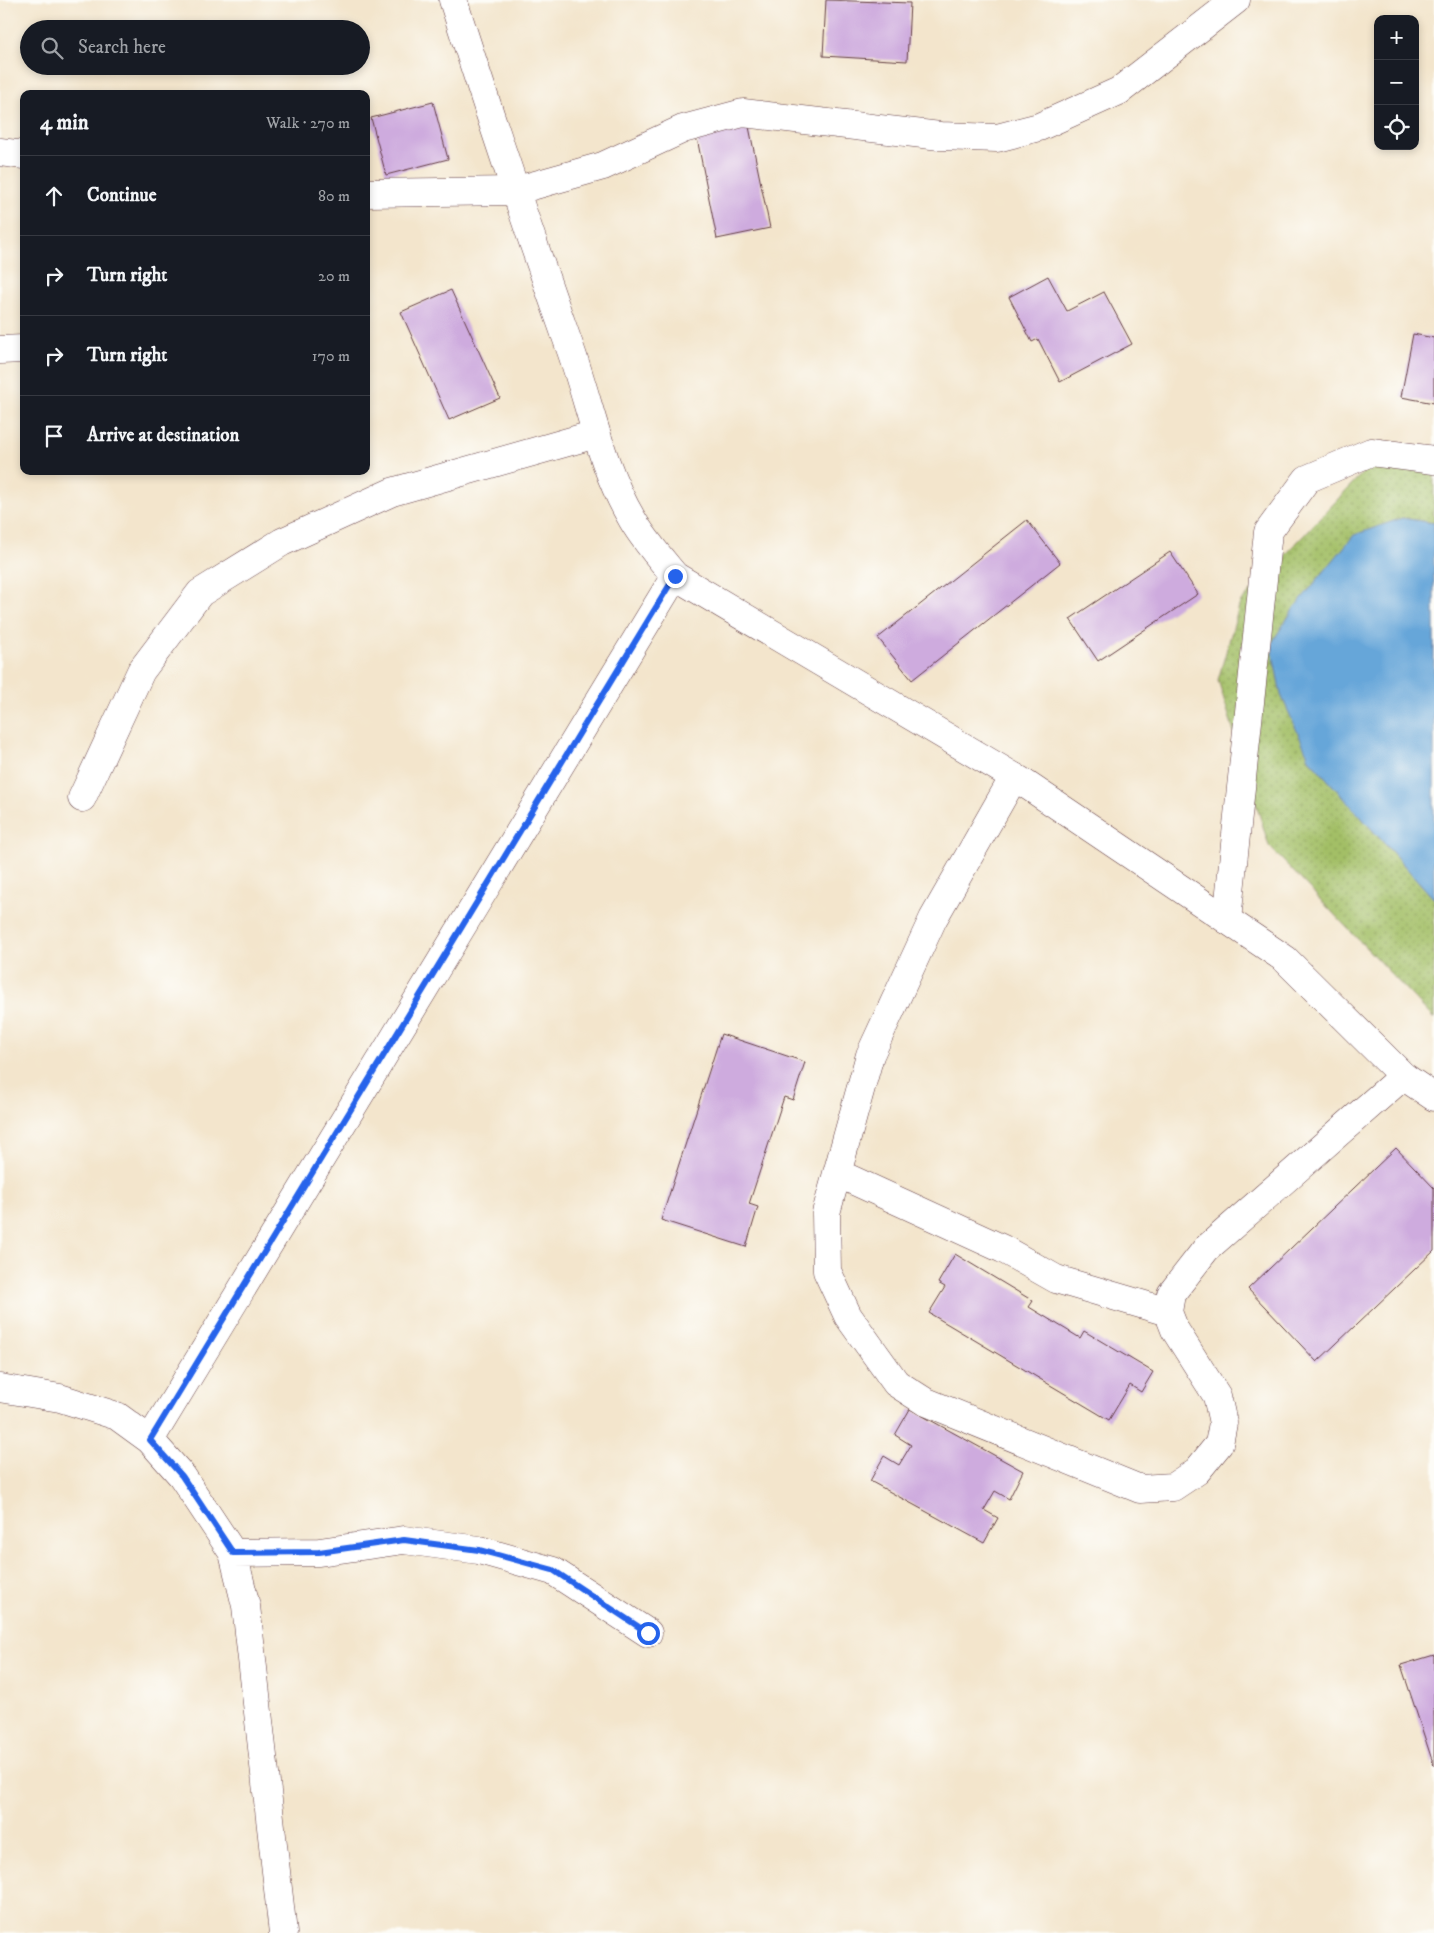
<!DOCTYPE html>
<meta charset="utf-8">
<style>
:root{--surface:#171b24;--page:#20242c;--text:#f1f3f6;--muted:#9ea1a6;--line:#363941}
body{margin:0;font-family:"IM FELL DW Pica",serif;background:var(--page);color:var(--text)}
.controls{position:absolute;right:15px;top:15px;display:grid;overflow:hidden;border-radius:10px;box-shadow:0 2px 8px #0003}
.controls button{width:45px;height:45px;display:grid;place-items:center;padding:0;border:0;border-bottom:1px solid var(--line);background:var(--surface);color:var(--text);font:25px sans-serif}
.stop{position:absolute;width:15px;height:15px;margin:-11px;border:4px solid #2563eb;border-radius:50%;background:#fff}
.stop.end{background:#2563eb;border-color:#fff;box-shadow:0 1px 5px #0008}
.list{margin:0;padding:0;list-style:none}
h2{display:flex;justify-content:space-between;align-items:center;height:65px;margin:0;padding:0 20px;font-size:21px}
h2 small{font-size:16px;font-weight:400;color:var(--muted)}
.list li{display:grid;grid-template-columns:32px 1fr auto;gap:15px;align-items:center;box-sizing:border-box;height:80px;padding:0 20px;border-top:1px solid var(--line)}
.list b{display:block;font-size:19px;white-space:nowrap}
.list em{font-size:16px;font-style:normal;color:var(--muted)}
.icon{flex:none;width:28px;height:28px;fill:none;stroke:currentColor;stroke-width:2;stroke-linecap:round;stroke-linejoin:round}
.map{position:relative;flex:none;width:1434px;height:1933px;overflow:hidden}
.search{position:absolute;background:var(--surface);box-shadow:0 2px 8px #0003;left:20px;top:20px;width:350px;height:55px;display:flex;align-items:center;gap:12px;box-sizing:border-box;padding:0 18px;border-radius:28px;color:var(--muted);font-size:19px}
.panel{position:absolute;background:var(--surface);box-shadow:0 2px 8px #0003;left:20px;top:90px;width:350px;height:385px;border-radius:10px}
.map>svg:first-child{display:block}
</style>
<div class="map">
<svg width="1434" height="1933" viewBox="0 0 1434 1933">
<defs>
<pattern id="grass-dots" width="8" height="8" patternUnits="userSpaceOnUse" patternTransform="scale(1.25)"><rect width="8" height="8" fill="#a3bf66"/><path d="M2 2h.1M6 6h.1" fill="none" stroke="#879b54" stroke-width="1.8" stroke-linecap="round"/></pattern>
</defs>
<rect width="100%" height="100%" fill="#fdfcf7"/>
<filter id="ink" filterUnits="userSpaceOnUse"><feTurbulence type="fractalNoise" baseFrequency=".02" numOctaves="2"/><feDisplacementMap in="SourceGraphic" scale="10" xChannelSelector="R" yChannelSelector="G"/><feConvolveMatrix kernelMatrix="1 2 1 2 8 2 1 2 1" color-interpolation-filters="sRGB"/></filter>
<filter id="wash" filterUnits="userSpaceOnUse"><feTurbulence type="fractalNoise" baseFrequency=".0096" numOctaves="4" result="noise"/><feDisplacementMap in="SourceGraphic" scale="20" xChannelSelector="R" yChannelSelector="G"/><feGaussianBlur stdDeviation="1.12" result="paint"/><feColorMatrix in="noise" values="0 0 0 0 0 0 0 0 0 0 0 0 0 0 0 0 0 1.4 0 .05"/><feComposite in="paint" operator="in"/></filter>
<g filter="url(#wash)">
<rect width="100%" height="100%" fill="#f3e5cc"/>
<path fill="url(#grass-dots)" stroke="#766f48" d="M1369 466 1434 472V523L1402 518 1310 760 1434 899V1019L1269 846 1218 680 1240 603Z"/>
<path fill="#66a6d9" stroke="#586282" d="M1402 518 1434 523V899L1310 760 1281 695 1271 644 1294 608 1354 535Z"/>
<g id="blocks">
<path fill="#ceabde" d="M826 0 910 3 907 61 823 56Z
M433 102 448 159 386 175 371 118Z
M748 122 770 228 717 239 696 133Z
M1048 276 1067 311 1104 292 1132 344 1060 382 1038 339 1032 342 1009 297Z
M451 290 500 398 449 420 401 312Z
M1413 334 1434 338V403L1401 397Z
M1027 520 1060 563 912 680 878 638Z
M1170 552 1198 594 1098 661 1070 619Z
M721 1034 805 1062 793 1100 784 1097 749 1204 758 1207 746 1247 661 1220Z
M1396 1148 1434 1188V1251L1317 1362 1248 1289Z
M955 1254 1033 1301 1029 1307 1080 1338 1084 1331 1153 1372 1141 1392 1130 1385 1109 1420 929 1313 945 1287 938 1283Z
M910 1409 1023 1471 1009 1499 995 1491 984 1510 998 1518 984 1543 870 1481 884 1456 899 1465 911 1445 895 1435Z
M1434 1655V1766L1401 1665Z"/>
</g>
</g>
<g filter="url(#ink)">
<use href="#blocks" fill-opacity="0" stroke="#633d43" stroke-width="1"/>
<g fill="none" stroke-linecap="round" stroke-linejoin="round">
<g stroke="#633d43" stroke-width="29">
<path id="minor" d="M0 152 24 155
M366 193 514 191 603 166 683 129 743 113 940 136 997 138 1039 127 1119 91 1236 0
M0 350 24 349
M1014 777 933 919 870 1055 826 1213 827 1271 848 1316 896 1383 924 1401 1140 1489 1173 1487 1197 1471 1219 1444 1223 1423 1217 1396 1175 1330 1168 1312 1171 1294 1206 1249 1403 1076
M82 798 141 671 200 593 282 542 392 492 596 434
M1227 920 1268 532 1307 479 1371 452 1434 460
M837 1173 1003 1249 1056 1279 1168 1312
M0 1388 60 1398 117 1416 150 1440 182 1476 233 1553 246 1606 283 1933
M150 1440 675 576
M233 1553 319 1552 404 1540 479 1550 553 1571 648 1633"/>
</g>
<g stroke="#633d43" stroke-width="29">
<path id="tertiary" d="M453 0C490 116 528 230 569 345 590 403 600 465 632 519 644 540 660 558 675 576L1021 781 1285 959 1403 1076 1434 1097"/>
</g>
<use href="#minor" stroke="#fff" stroke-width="28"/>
<use href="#tertiary" stroke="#fff" stroke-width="28"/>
</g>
</g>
<g fill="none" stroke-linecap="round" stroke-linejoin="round" filter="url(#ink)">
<path stroke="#2563eb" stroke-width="6" d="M648 1633 553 1570 479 1550 404 1540 319 1552 233 1553 182 1476 150 1440 675 576"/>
</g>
</svg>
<div class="controls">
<button>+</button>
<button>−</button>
<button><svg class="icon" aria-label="locate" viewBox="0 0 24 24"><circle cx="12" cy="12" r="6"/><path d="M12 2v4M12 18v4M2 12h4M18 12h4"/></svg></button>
</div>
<div class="stop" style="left:648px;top:1633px"></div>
<div class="stop end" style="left:675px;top:576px"></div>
<div class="search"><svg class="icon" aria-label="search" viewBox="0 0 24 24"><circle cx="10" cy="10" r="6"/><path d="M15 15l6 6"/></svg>Search here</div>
<section class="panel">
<h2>4 min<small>Walk · 270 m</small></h2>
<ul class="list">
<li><svg class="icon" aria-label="ahead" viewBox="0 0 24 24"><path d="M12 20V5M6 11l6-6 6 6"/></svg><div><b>Continue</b></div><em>80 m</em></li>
<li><svg class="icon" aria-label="right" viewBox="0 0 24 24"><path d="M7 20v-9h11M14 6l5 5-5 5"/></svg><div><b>Turn right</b></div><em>20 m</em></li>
<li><svg class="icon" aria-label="right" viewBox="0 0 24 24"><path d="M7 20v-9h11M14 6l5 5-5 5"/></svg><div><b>Turn right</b></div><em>170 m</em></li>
<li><svg class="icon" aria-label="arrive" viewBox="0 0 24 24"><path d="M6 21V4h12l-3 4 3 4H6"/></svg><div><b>Arrive at destination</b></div></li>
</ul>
</section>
</div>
